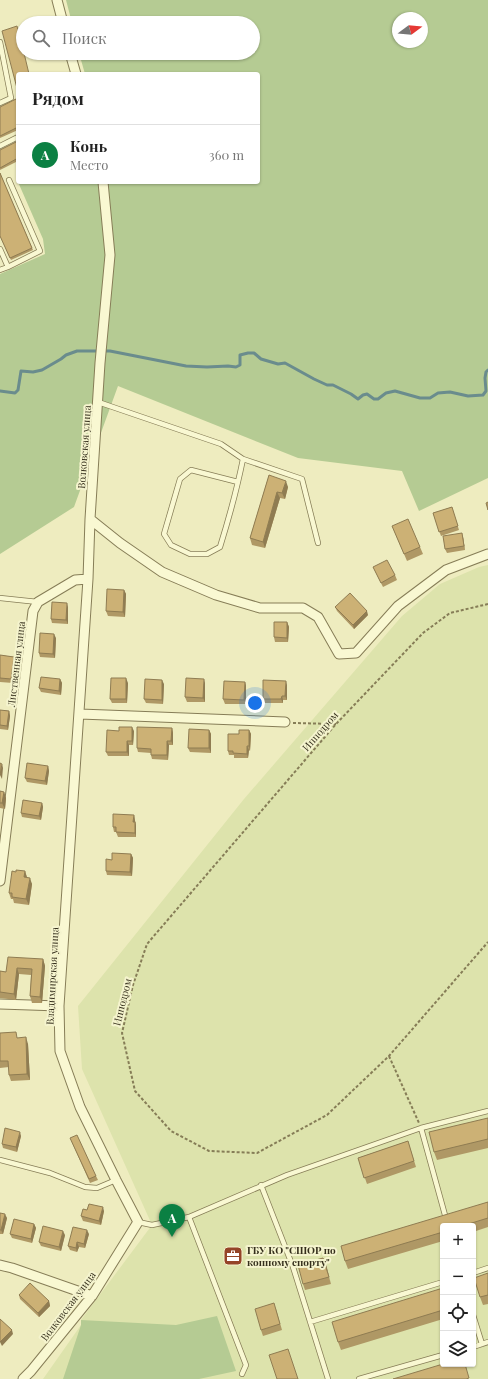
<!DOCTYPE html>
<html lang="ru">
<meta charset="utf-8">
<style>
:root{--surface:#fff;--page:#f2f2f2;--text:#222;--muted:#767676;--line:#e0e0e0;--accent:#0b8043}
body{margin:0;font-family:"Playfair Display",serif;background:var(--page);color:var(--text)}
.controls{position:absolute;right:12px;bottom:12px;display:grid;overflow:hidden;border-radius:4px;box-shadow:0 1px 3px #0004}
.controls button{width:36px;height:36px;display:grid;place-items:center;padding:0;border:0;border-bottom:1px solid var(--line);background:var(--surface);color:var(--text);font:20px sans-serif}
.compass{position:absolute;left:392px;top:12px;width:36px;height:36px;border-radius:50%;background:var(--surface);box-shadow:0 1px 3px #0004;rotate:74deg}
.you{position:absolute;left:255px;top:703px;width:14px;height:14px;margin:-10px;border:3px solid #fff;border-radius:50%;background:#1a73e8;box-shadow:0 0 0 6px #1a73e833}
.badge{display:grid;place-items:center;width:26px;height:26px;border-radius:50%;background:var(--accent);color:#fff;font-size:13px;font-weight:700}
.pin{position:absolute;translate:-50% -33px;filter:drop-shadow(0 1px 2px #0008)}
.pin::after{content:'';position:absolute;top:21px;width:14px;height:12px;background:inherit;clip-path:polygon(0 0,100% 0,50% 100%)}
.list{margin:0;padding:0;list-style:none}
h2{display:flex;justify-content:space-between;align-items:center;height:52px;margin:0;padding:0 16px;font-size:17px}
h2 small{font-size:13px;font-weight:400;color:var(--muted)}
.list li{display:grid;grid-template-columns:26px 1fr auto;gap:12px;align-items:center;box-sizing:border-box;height:60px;padding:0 16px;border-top:1px solid var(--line)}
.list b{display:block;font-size:15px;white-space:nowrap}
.list p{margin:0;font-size:13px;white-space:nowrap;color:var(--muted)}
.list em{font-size:13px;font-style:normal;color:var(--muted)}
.icon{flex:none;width:22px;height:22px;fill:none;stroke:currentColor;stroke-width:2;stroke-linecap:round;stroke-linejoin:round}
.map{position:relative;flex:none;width:488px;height:1379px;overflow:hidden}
.search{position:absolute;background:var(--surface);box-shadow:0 1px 3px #0004;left:16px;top:16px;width:244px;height:44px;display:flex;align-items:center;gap:10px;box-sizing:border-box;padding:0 14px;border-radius:22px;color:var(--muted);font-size:15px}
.panel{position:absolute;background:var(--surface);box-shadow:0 1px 3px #0004;left:16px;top:72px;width:244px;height:112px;border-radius:4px}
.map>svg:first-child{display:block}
</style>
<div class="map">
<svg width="488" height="1379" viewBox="0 0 488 1379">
<rect width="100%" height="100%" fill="#eeecbf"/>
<path fill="#dde3ac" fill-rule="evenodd" d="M488 565V1379H43L81 1325V1320L152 1225 82 1069 78 1006 244 799 402 616 440 584 479 567ZM443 1226H473V1364H443Z"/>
<path fill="#b5cb93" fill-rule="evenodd" d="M66 0H488V478L419 511 402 471 298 458 118 386 74 507 0 554V274L45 254 43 239 18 182H258V74H85L79 53H253V23H72ZM398 18H422V42H398Z
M217 1316 236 1371 199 1379H63L81 1325V1320L176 1325Z"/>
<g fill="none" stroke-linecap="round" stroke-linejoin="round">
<path stroke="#6a8c8d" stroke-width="3" d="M0 391 15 393 18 390 21 371 33 372 42 370 61 359 66 355 77 351H110L186 366 207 367 228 366 236 367 240 365V355L248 353H254L261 359 278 364 285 363 314 379 327 385H333L351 394 358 399 363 395 367 394 374 399H378L386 393 395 391 420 398H430L438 393 450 392 468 396 483 395 486 391 485 378 486 372 488 370"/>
<g stroke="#867d57" stroke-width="6">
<path id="lane" d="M0 42 11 98 0 103
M0 146 18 137
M0 249 8 267 0 270
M8 267 40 251 9 180
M98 402 221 444 243 459C237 489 229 518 220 547L207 554H190L171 545 164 534 180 479 191 470 238 482
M243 459 302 479 318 543
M0 598 38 602
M421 1128 448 1226
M0 1160 50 1173 85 1187 97 1188 116 1180
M261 1185 293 1267 328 1379
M189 1217 246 1365 242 1374
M138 1222 152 1225 189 1217 287 1175 421 1128 488 1111
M473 1273 488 1268
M473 1315 482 1344
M310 1322 443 1282
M473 1347 488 1342
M359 1379 443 1355"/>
</g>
<g stroke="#867d57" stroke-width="11">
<path id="street" d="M57 0 63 23
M70 53 76 74
M90 519 120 543 162 572 216 595 260 608H303L318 617 339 654 356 653 398 606 446 570 488 554
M80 714 285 722
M0 881 33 611 38 602 75 580 88 579
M0 1004 59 1006
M0 1265 12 1268 92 1296
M23 1379 31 1371 92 1296 138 1222 116 1180 80 1107 60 1051 59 1006 88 579 90 519 100 363 110 255 103 182"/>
</g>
<path stroke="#867d57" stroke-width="2" stroke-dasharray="3 2" stroke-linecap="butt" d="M488 604 450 613 423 633 336 724 147 944 133 985 122 1033 135 1091 171 1131 209 1151 257 1153 327 1115 389 1056 488 942
M293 723 336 724
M389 1056 419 1123"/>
<use href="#lane" stroke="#f9f8d2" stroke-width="4.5"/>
<use href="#street" stroke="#f9f8d2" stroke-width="9"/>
</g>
<path fill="#af9865" d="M18 98V130L0 138V107Z
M18 141V161L0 170V150Z
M0 173 33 250 11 260 0 236Z
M269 475 288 487 285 499 280 498 265 548 252 545 250 538Z
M452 507 459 530 441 536 433 513Z
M392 526 420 547 423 554 407 561Z
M463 537 465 550 447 553 445 549Z
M373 567 395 575 397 580 383 587Z
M124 590 126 594 125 617 108 616 106 611Z
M68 607V624L52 623 51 619Z
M335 607 368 615 354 629 337 611Z
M287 622 289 627 288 642H275L274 637Z
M56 638 55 658 40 657 39 653Z
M0 655 14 657 15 661 13 683 0 682Z
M60 679 62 683 61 695 41 692 39 688Z
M245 682 246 686V704H225L223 699Z
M128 683 127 703H112L110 699Z
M205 683V702H187L185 697Z
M164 684 163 704 146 703 144 699Z
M287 685V700H283V703H264L263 699Z
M0 710 9 711 10 716 8 730 0 729Z
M172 728 173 733V745H169L168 760 152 759 151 755V753L138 752 137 748Z
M209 730 211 734V753L190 752 188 748Z
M249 730 251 734 250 751 249 750 248 758H234V755H229L228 751 239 734Z
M134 731 133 745H129V756H108L106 752Z
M48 766 49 771 47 785 27 782 25 778Z
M0 791 4 792 6 798 5 809 0 808Z
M42 803 43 807 41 820 22 817 21 813Z
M134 815 136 826V837H118L116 832H114L113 827Z
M131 854 133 858 132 876 107 875 106 871 112 860Z
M25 871 27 877 32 884 29 905 14 903 13 899H11L9 893 16 872Z
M43 959 45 966 42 1003H32L30 996 31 975 19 974 16 1000 0 998V971L6 972Z
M0 1033 18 1038 28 1044 30 1080 11 1081 9 1075V1067L0 1068Z
M488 1118V1148L437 1160 434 1152Z
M21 1136 17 1152 3 1148 2 1144Z
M70 1138 96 1176 98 1180 90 1183Z
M408 1141 416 1167 367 1184 358 1158Z
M488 1202V1227L473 1232V1226H443V1241L348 1269 345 1261Z
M87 1210 104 1211 101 1225 83 1221 81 1216Z
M0 1213 7 1218 3 1234H0Z
M34 1224 36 1228 32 1243 12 1238 10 1234Z
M89 1234 85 1248 79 1247 77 1252 70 1250 68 1246Z
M65 1235 61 1251 41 1246 39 1242Z
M323 1258 331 1284 305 1290 303 1284Z
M488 1273V1304L483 1305 480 1297Z
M443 1289V1319L341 1350 338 1342Z
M19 1295 49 1301 50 1306 39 1317 20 1299Z
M276 1309 282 1330 263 1336 261 1330Z"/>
<path fill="#8f7c52" d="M286 481 288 487 285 499 282 493Z
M277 492 280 498 265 548 263 542Z
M462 533 463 537 465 550 464 546Z
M124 590 126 594 125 617 123 612Z
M67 603 68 607V624L66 620Z
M367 611 368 615 354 629 353 625Z
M287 622 289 627 288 642 287 638Z
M54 634 56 638 55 658 53 654Z
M14 657 15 661 13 683 11 679Z
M126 678 128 683 127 703 126 699Z
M60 679 62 683 61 695 59 691Z
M204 679 205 683V702L203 698Z
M162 680 164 684 163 704 162 700Z
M286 681 287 685V700L285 696Z
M245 682 246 686V704L244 700Z
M282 696 283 700V703L281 699Z
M9 711 10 716 8 730 7 726Z
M132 727 134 731 133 745 132 741Z
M172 728 173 733V745L171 741Z
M209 730 211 734V753L209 748Z
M249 730 251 734 250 751 249 746Z
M127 741 129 745V756L127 752Z
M167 741 169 745 168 760 167 755Z
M247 746 249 750 248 758 247 754Z
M2 764 3 768 2 779 0 775Z
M48 766 49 771 47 785 45 781Z
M4 792 6 798 5 809 2 803Z
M42 803 43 807 41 820 39 816Z
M134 815 136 826V837L135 833 133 822Z
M131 854 133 858 132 876 130 872Z
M25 871 27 878 24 877Z
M30 878 32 884 29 905 26 899Z
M43 959 45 966 42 1003 40 997Z
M17 968 19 974 16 1000 14 994Z
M26 1037 28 1044 30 1080 27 1074Z
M20 1132 21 1136 17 1152 16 1147Z
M103 1207 104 1211 101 1225 99 1221Z
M5 1214 7 1218 3 1234 1 1230Z
M34 1224 36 1228 32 1243 31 1239Z
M87 1230 89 1234 85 1248 84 1244Z
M63 1231 65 1235 61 1251 59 1247Z
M77 1242 79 1247 77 1252 76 1248Z
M323 1258 326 1264 331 1284 329 1277Z
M49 1301 50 1306 39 1317 38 1313Z
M12 1330 13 1334 2 1346 0 1342Z"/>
<path fill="#ccb175" stroke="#8f7c52" d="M17 26 23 50V53H24L29 74H18V92L2 31Z
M18 98V127L0 136V107Z
M18 141V158L0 168V150Z
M0 173 32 248 10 258 0 236Z
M269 475 286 481 282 493 277 492 263 542 250 538Z
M488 502V510L486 503Z
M452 507 458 526 439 532 433 513Z
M408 519 420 547 404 554 392 526Z
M462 533 464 546 445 549 443 536Z
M387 560 395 575 381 583 373 567Z
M107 589 124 590 123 612 106 611Z
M350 593 367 611 353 625 335 607Z
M52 602 67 603 66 620 51 619Z
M274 622H287V638L274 637Z
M40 633 54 634 53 654 39 653Z
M0 655 14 657 11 679 0 678Z
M41 677 60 679 59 691 39 688Z
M111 678H126V699H110Z
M186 678 204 679 203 698 185 697Z
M145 679 162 680V700L144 699Z
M263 680 286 681 285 696H282L281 699H263Z
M224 681 245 682 244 700 223 699Z
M0 710 9 711 7 726 0 725Z
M119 727H132V741H127V752H106L107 730 119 731Z
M137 727 172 728 171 741H167V755H151V749L137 748Z
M189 729 209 730V748H188Z
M239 730H249V746H247V754L233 753V751H228V734H239Z
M0 763 2 764 0 775Z
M27 763 48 766 45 781 25 778Z
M0 791 4 792 2 803H0Z
M23 800 42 803 39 816 21 813Z
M113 814 134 815 133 822H135V833L116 832V827H113Z
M112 853 131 854 130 872 106 871V859L112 860Z
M16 870 25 871 24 877 30 878 26 899 12 897V893H9L12 871 16 872Z
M8 957 43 959 40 997 30 996 32 969 17 968 14 994 0 992V971L6 972Z
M16 1032 17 1038 26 1037 27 1074 9 1075 8 1061H0V1033Z
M488 1118V1139L434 1152 429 1132Z
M5 1128 20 1132 16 1147 2 1144Z
M77 1135 96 1176 89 1179 70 1138Z
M408 1141 414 1161 364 1178 358 1158Z
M488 1202V1218L462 1226H443V1232L345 1261 341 1246Z
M89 1204 103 1207 99 1221 81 1216 83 1209 87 1210Z
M0 1213 5 1214 1 1230H0Z
M14 1219 34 1224 31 1239 10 1234Z
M43 1226 63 1231 59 1247 39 1242Z
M73 1227 87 1230 84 1244 77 1242 76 1248 68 1246Z
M323 1258 329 1277 303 1284 298 1265Z
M488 1273V1295L480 1297 474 1278Z
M30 1283 49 1301 38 1313 19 1295Z
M443 1288V1310L338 1342 332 1322Z
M274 1303 280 1324 261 1330 255 1309Z
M0 1319 12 1330 0 1342Z
M288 1349 298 1379H277L269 1355Z
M443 1364H465L469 1378 466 1379H393Z"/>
<defs>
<g id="office-square" transform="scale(1)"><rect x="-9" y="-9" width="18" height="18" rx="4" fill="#954428" stroke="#f5f4ce"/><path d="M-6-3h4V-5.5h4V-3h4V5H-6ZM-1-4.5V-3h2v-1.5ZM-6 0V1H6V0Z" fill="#fff"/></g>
</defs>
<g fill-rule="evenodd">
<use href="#office-square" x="233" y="1256"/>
</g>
<g text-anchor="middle" stroke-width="4" stroke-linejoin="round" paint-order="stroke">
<g font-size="10" fill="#352f1c" stroke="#f5f4ce">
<text transform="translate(84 447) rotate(-86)" y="4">Волковская улица</text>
<text transform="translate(16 664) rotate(-83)" y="4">Лиственная улица</text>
<text transform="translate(320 731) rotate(-49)" y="4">Ипподром</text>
<text transform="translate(52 976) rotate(-87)" y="4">Владимирская улица</text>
<text transform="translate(122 1002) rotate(-76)" y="4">Ипподром</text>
<text transform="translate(68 1306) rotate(-53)" y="4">Волковская улица</text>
</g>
<g font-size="10" font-weight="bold" fill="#352f1c" stroke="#f5f4ce" text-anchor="start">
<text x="247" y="1254">ГБУ КО "СШОР по<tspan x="247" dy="12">конному спорту"</tspan></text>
</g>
</g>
</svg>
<div class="controls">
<button>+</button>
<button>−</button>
<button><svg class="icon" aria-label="locate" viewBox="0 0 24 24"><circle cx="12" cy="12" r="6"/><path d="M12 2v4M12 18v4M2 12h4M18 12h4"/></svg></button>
<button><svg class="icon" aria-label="layers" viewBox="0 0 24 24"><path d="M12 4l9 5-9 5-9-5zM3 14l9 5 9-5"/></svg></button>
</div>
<svg class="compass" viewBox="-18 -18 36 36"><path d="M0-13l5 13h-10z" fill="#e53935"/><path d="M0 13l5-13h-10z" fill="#767676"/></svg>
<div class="you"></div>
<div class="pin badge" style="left:172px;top:1237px">A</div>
<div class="search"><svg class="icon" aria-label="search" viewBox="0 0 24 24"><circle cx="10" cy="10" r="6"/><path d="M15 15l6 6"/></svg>Поиск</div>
<section class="panel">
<h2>Рядом<small></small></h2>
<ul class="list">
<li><span class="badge">A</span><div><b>Конь</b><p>Место</p></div><em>360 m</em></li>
</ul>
</section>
</div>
